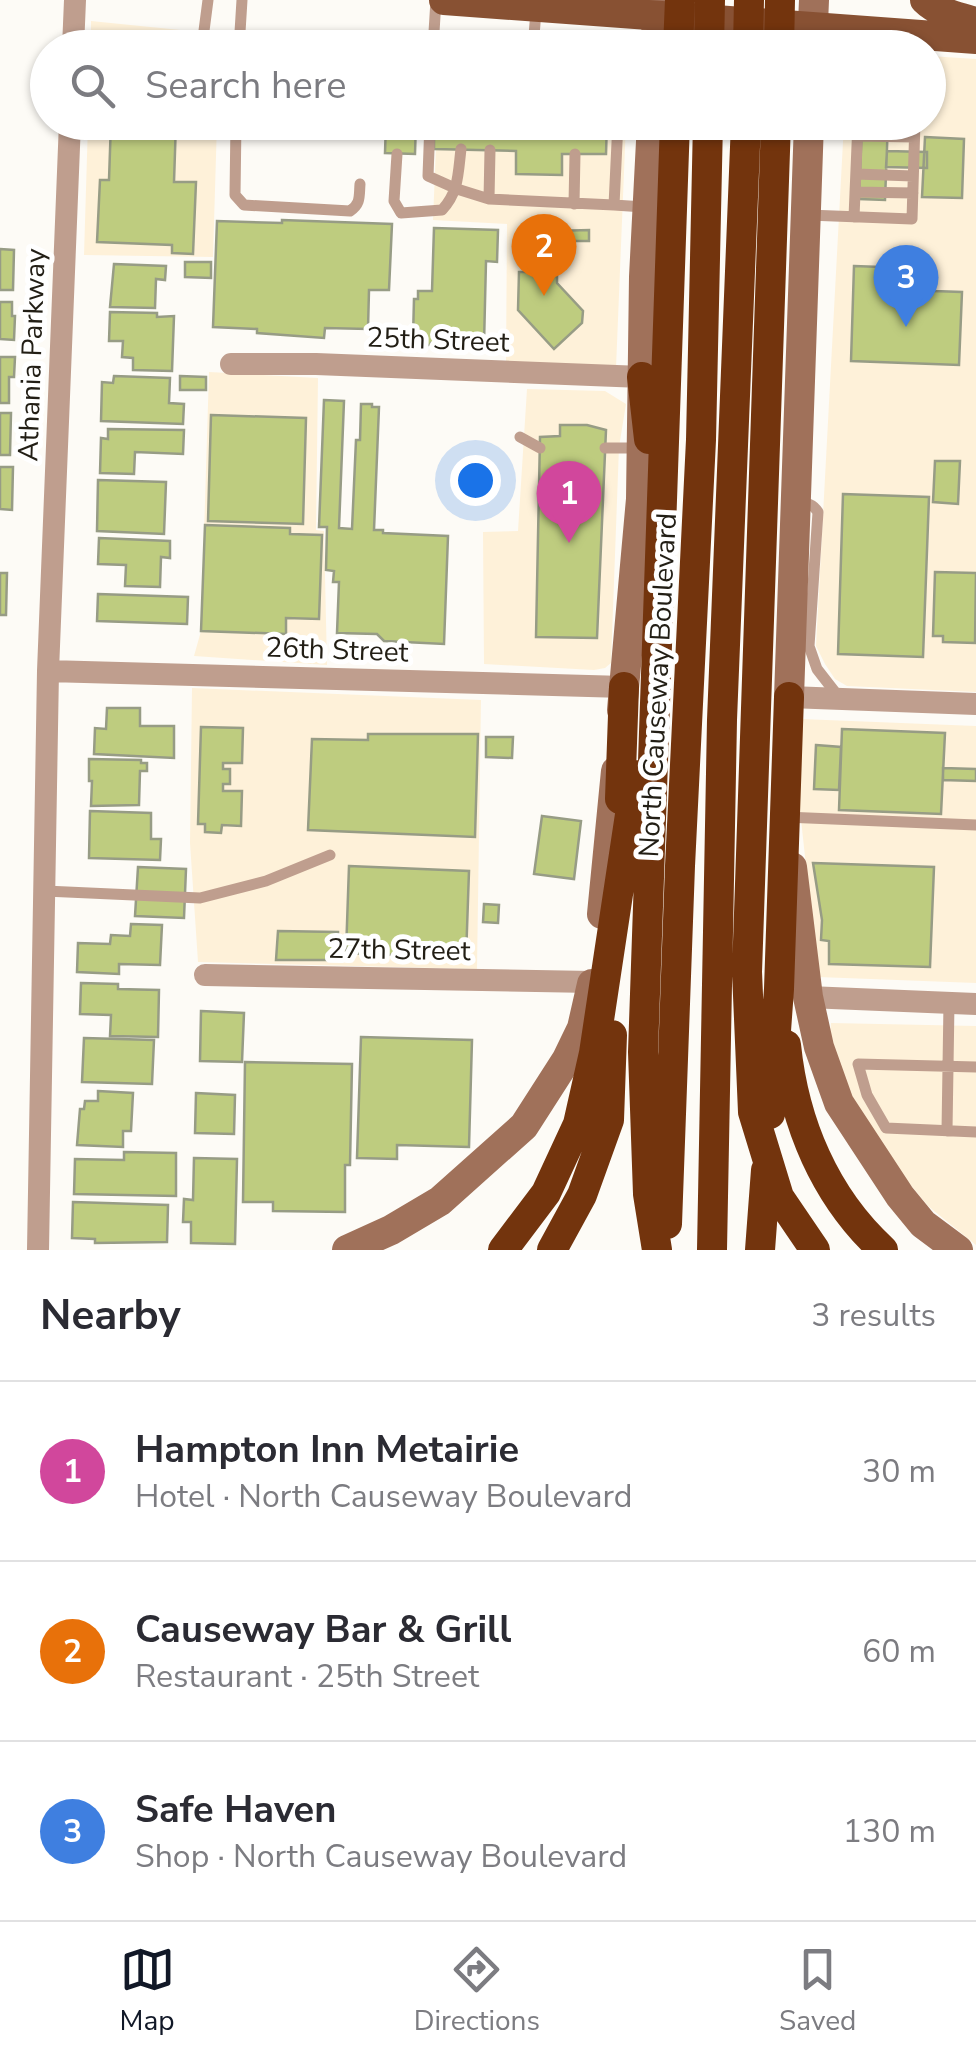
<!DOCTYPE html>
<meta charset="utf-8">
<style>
:root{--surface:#fff;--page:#f2f2f3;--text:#2b2b33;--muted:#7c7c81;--line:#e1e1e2;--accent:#111827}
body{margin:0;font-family:"Nunito Sans",sans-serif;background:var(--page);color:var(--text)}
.you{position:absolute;left:475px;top:480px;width:35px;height:35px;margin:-25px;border:8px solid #fff;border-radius:50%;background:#1a73e8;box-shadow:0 0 0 15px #1a73e833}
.badge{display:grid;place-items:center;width:65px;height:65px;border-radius:50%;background:var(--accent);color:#fff;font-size:32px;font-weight:700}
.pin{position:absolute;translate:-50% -82px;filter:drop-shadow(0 2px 5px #0008)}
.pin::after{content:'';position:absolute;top:52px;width:35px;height:30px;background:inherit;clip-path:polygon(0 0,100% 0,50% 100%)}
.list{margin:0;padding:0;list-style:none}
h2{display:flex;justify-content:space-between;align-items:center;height:130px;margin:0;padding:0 40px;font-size:42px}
h2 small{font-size:32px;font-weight:400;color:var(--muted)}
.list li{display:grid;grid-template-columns:65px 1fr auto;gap:30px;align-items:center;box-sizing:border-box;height:180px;padding:0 40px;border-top:2px solid var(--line)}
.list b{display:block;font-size:38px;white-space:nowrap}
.list p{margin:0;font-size:32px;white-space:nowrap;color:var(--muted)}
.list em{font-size:32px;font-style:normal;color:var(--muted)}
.icon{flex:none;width:55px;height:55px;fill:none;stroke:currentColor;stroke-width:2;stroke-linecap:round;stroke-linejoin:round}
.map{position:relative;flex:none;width:976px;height:1250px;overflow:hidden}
.search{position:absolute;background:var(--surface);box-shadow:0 2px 8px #0004;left:30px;right:30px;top:30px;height:110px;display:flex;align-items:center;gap:25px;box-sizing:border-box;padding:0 35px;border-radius:55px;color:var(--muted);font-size:38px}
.sheet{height:670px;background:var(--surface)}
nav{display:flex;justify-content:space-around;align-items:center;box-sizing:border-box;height:140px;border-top:2px solid var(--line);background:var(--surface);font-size:28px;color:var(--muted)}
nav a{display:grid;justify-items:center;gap:5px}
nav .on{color:var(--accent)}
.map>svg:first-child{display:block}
</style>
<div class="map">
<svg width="976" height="1250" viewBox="0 0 976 1250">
<rect width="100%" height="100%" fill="#fdfbf6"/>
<path fill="#fef1d9" d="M91 21 220 34V47L91 48Z
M929 56 976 59V692L847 686 835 679 825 664 816 646 844 123 928 122Z
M88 123H217L213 257 84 255Z
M437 123H626L616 368 506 363 507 224 433 220Z
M209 372 318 378 316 530 324 531 327 665 194 656 201 631Z
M527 389 605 391 626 404 619 447 611 663 605 668 594 670 484 664 483 532 518 531Z
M192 688 481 700 477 969 198 962 190 843Z
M801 719 976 726V983L818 977 799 801Z
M831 1023 976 1026V1245L928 1206 895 1166 851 1104 829 1046Z"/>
<path fill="#becc7f" stroke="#979c85" stroke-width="2.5" d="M111 122H176L174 182H196L193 254 172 253V245L97 242 100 180H109Z
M386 122H416L415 154 385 153Z
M434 122H607L606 154H562V175L516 174V151L434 149Z
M862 122H888L885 200 859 199Z
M925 137 964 139 962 198 922 197Z
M887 151 927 152V168L886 167Z
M282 220 392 224 389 290H369L368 329 325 328 324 338 257 333V329L213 327 217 221 282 223Z
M434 228 498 230 497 262 486 261 484 344 431 343V345H413V340H409V337H413L414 299H418V291H432Z
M589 230V241H553V231Z
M0 249 14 250 13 290H0Z
M185 262H211V278L185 277Z
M534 262H557V283L583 311 582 323 554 349 518 310 519 272H533Z
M114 264 166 266 165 280 156 279 155 308 110 307Z
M854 266 935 269 934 291 962 292 959 365 851 361Z
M0 302H12V316H15L14 340 0 339Z
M110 312 157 313V317L174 316 172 371 133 370V358L122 357 123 341H109Z
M0 357H15L14 377H9V403H0Z
M114 376 170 378 169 403 184 404 183 424 101 421 102 382 113 383Z
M180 376 206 377V390H180Z
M324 400 344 401 339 528 352 529 356 440H360L361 404H372V407H379L374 530H383V533L448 536 444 644 384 641 377 634 337 633 339 582H333L334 571 326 570 327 527H319Z
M0 413H11L10 455H0Z
M211 415 306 418 303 524 208 521Z
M560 425H587L606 430 597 638 536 637 540 437 560 436Z
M108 429 184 430 183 454 135 452 134 474 100 473 101 438 108 439Z
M935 461H960L958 504 933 502Z
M0 467H13L12 510 0 509Z
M98 480 166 482 164 534 97 531Z
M843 494 929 497 923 657 838 654Z
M205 525 290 528V534L322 535 319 619 286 618V634L201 631Z
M99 538 170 541V558L161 557 160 587 125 586 126 565 98 564Z
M935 572 976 573 975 643 943 642V636H933Z
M0 573H7L6 615H0Z
M98 594 188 597 187 624 97 621Z
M107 708H140V726H174V758L94 754 95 728 106 729Z
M201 727 243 728 242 763H223V769H230V784H223V791H242L241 826 222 825 221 833 205 832V824H198Z
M842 729 945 733 941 814 839 810Z
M368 734H478L475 837 308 830 312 739 368 740Z
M486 737H513L512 758 486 757Z
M816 745 841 747 839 790 814 789Z
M89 759 141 760V763H147V771H140L139 805 91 806 92 781H89Z
M943 768 976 769V781L943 780Z
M90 811 151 813V839H161L160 860 89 858Z
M542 816 581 821 574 879 534 874Z
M813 863 934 867 930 967 829 964V941L821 940 822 920Z
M349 866 469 871 466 958 346 953Z
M138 867 186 869 184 918 135 916Z
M484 904 499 905 498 923 483 922Z
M131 924 162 925 160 965 119 964V974L77 972 78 943 110 944 111 935 130 936Z
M278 931 338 932V960H276Z
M81 983 118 984V989L159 990 158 1037 110 1036 111 1015 80 1014Z
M201 1011 244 1013 242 1062 200 1061Z
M361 1037 472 1040 469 1147 397 1145V1159L357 1158Z
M84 1038 154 1040 152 1084 82 1082Z
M245 1062 352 1064 350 1165H345V1212L273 1211V1202H243Z
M98 1091 133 1093 131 1131H123V1147L77 1145 80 1109H84L85 1101H98Z
M196 1093 235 1095 234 1134 195 1133Z
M124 1152 176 1153V1196L74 1194 75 1159 124 1160Z
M194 1158 237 1159 235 1244 191 1243V1222H183L184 1199 193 1200Z
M73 1202 168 1205 167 1242 95 1243V1239L72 1238Z"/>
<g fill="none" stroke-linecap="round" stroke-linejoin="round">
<path stroke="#bf9e8e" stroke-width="11" d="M198 48 202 46 208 0
M239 48 242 0
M433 48 436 0
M533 48 536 11
M236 122 235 195 244 205 350 211C361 204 359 196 360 184
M430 122 428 176 457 189 489 199 614 205
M618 122 614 205 644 207
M857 136 914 137
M397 154 394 201 401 213 442 210C459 192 458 173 461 149
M856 174 913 176
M855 192 913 193
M489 199 490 150
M574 204 575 154
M808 215 912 219 915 122
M854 217 858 122
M520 437 540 448
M605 448H641
M798 503C808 503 813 504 818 512L809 646 817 669 838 696
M785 817 976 825
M45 891 200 898 266 881 330 855
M976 1067 858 1064 867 1095 886 1128 976 1132
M947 1131 949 1003"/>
<path stroke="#bf9e8e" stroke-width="22" d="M73 48 75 0
M231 364H316L642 377
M48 671 624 687
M789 697 976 704
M205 975 592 982
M808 997 976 1004
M38 1250 48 671 70 122"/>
<path stroke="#a0715a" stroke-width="30" d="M656 48 657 0
M812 48 814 0
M789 697 809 122
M622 710 641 499 644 277 652 122
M792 867 808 997 819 1047 839 1103 900 1196 923 1224 958 1250
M602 914 616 771
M347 1250 391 1230 440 1201 524 1126 567 1059 582 1028 592 984"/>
<path stroke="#885133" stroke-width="30" d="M444 0 976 39
M925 0C938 13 959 17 976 22"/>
<path stroke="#73340d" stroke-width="30" d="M678 48 680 0
M709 48 710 0
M748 48 749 0
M779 48 780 0
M776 122 747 972 753 1112 779 1197 815 1250
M642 377 649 439
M620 799 624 687
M786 1045C794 1123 825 1197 883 1250
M770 1114 779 989 789 697
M667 1224 680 866 701 440 708 122
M503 1250 546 1193 578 1124 594 1053 636 775
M552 1250 582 1195 609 1120 612 1035
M657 1250 648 1194 643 1052 675 122
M712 1250 722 720 746 122
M760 1250 766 1170"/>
</g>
<g text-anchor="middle" stroke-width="10" stroke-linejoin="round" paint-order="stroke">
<g font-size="28" fill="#221e15" stroke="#fff">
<text transform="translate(438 339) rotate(2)" y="10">25th Street</text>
<text transform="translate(31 355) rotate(-88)" y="10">Athania Parkway</text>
<text transform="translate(337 649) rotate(2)" y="10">26th Street</text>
<text transform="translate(657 685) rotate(-87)" y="10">North Causeway Boulevard</text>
<text transform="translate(399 949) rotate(1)" y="10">27th Street</text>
</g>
</g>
</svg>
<div class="you"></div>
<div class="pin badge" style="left:569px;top:543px;background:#d1479c">1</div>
<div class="pin badge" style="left:544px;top:296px;background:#e8710a">2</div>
<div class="pin badge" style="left:906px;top:327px;background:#3f7fe0">3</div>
<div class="search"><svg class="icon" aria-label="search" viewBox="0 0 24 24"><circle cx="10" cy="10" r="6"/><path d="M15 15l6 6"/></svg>Search here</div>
</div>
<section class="sheet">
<h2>Nearby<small>3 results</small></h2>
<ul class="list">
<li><span class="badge" style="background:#d1479c">1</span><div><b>Hampton Inn Metairie</b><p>Hotel · North Causeway Boulevard</p></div><em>30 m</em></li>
<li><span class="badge" style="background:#e8710a">2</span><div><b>Causeway Bar &amp; Grill</b><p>Restaurant · 25th Street</p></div><em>60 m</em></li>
<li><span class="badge" style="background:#3f7fe0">3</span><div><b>Safe Haven</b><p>Shop · North Causeway Boulevard</p></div><em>130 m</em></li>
</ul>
</section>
<nav>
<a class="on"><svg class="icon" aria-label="map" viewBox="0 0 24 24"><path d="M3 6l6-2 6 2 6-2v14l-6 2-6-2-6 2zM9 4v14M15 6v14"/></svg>Map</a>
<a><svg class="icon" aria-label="directions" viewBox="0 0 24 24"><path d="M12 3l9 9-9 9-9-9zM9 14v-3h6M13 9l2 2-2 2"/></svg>Directions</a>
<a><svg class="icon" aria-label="saved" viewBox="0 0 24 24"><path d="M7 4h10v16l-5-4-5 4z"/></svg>Saved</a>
</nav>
